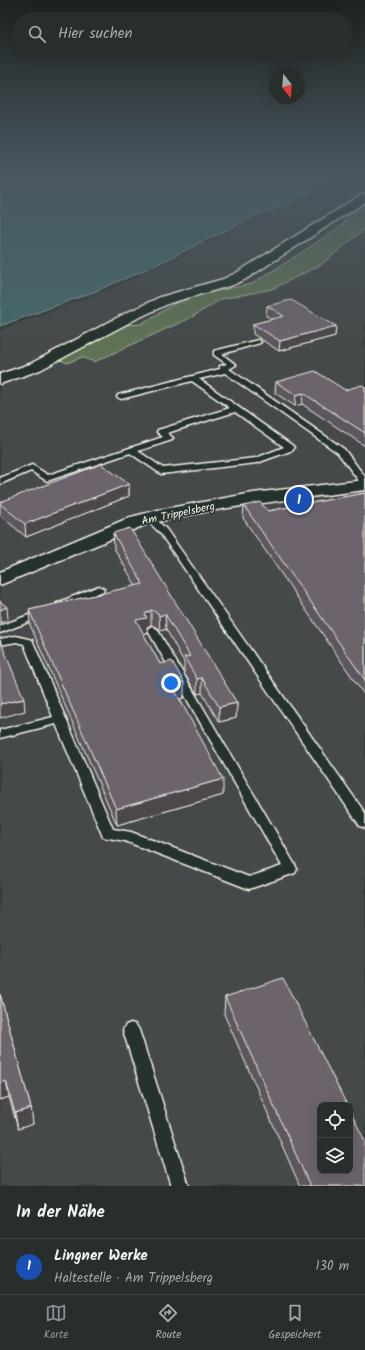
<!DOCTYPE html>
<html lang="de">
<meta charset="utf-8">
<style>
:root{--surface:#272e2c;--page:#333a38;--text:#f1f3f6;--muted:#a4a8a9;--line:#434a48;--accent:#8c9099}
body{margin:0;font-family:Kalam,sans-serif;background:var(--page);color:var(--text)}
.controls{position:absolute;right:12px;bottom:12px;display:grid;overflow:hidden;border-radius:8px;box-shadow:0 4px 16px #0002}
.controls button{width:36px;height:36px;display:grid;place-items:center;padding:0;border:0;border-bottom:1px solid var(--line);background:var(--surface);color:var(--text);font:20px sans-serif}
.compass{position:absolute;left:269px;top:68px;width:36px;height:36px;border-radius:50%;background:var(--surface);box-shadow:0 4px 16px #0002;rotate:163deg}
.you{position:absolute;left:171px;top:683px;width:14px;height:14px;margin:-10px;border:3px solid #fff;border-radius:50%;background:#1a73e8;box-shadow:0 0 0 6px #1a73e833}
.badge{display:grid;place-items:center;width:26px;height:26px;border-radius:50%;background:var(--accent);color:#fff;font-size:13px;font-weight:700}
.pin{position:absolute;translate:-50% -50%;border:2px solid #fff;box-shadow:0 1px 4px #0006}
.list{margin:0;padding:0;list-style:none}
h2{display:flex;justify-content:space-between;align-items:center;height:52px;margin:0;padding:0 16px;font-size:17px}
h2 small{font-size:13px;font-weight:400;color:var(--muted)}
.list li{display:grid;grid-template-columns:26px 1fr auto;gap:12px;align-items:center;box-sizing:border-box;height:56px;padding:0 16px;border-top:1px solid var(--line)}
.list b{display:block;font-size:15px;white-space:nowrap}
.list p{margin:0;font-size:13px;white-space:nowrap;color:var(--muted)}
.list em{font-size:13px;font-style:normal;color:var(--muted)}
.icon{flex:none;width:22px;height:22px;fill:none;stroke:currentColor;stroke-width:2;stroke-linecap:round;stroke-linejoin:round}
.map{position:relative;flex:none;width:365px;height:1186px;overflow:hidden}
.search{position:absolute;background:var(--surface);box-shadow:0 4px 16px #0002;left:12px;right:12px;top:12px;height:44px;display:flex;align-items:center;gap:10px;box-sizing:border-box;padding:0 14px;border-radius:22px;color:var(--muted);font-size:15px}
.sheet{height:108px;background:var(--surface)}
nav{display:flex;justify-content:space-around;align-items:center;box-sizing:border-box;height:56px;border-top:1px solid var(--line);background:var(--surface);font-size:11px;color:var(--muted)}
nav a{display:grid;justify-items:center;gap:2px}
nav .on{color:var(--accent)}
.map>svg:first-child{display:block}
</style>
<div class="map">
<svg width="365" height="1186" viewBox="0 0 365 1186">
<rect width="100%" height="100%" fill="#343d3a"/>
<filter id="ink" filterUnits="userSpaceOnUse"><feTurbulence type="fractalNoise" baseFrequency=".025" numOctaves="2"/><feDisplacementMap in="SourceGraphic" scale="8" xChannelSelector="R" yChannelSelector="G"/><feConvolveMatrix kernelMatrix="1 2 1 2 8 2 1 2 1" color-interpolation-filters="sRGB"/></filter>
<g filter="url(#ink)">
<path fill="#454949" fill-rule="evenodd" d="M336 173H365V481L210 501 0 573V330L108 290 162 265 262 215 282 208 311 191Z
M365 489V1186H0V583L143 524 177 516 262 501ZM320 1105H350V1171H320Z"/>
<path fill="#5e7255" stroke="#a9b29e" d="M365 206V229L322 264 272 289 221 299 192 317 94 362 82 357 67 363 58 359 126 325 141 324 178 302 201 294 252 284 310 247 343 224 348 216Z"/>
<path fill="#45676b" stroke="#8b9e9d" d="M0 173H336L311 191 283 206 255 216 154 266 96 291 0 326Z"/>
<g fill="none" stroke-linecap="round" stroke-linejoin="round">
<g stroke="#f4f1e8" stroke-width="3">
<path id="service" d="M258 340 261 342 260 343 222 354 236 365 229 369 344 449 365 477V486L362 485 338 453 225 373 199 379 293 446 294 448 293 450 257 463 161 474 130 453 47 481 31 471 0 484V478L32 465 48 475 163 437 157 432 158 430 230 408 192 381 121 399 117 397 118 395 220 369V366L227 364 214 355V351ZM235 412 284 447 256 458 163 468 138 451 172 440 173 438 167 433Z
M150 515 153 516 166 529 365 813V828L360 826 160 533 145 518Z
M99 586 104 589 103 591 65 607H57L56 605 57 603Z
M42 610 47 613 46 615 0 633V626Z
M152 626 157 629 295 865 297 869 295 873 249 889 125 841 103 837 56 724 0 738V730L53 717 24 644 16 642 0 645V639L16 636 32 640 33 642 113 829 131 832 249 877 282 866 147 629Z
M131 1023 136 1025 139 1030 189 1186H171L123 1030 126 1025Z"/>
</g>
<g stroke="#f4f1e8" stroke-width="3">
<path id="minor" d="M365 194V202L246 279 233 285 170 303 136 319 40 370 0 384V374L30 364 126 313 160 297 223 279 236 273 361 195Z
M365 480V490C292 500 217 506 145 525L0 585V572L131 517 158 510 253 493Z"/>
</g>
<use href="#service" fill="#26332d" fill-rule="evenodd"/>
<use href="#minor" fill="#26332d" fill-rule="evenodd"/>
</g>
<path fill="#5d565e" stroke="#f4f1e8" d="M267 306 336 326 335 336 279 351 253 334V324L272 319 266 316Z
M276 382 345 390 365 387V446L302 404 295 406 275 393Z
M129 484V496L26 537 0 515V502Z
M365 493V696L243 518 244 506 268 511Z
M113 533 237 703 236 718 219 722 202 693 197 694 184 673V662L166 629 160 631 158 628 151 625 147 627 148 633 143 634 160 664 184 698 180 699 223 795 117 825 30 625 29 610 136 586 114 548Z
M0 994 31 1108 33 1124 18 1129 9 1097 0 1100Z
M225 997 365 1186H300L224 1014Z"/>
<path fill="#4c464c" stroke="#f4f1e8" d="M336 326 335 336 279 351 280 341Z
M303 393 302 404 295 406 296 395Z
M129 484V496L26 537 25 524Z
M7 607 8 620 0 623V610Z
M151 610V625L147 627 148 633 136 635V620Z
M165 614 166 629 160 631 159 616Z
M202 678V693L197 694V679Z
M184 682V698L172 701V685Z
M24 699 25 711 0 718V704Z
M237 703 236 718 219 722V707Z
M223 779V795L117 825 116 809Z
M6 1081 9 1097 0 1100V1083Z
M31 1108 33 1124 18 1129 15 1113Z"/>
<path fill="#6c646d" stroke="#f4f1e8" d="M291 300 336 326 280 341 253 324 284 316 267 306Z
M315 371 345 390 362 385 365 387V433L303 393 296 395 276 382Z
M101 464 129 484 25 524 0 504V502Z
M365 493V680L244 506 260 502 268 511Z
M130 528 237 703 219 707 202 678 197 679 184 657 190 656 165 614 159 616 158 613 151 610 145 614 147 618 136 620 160 664 172 661 184 682 172 685 223 779 116 809 29 610 143 584 113 533Z
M0 601 7 607 0 610Z
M0 640 24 699 0 704Z
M283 978 347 1105H320V1171H350V1111L365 1141V1186H310L225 997Z
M0 994 31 1108 15 1113 6 1081 0 1083Z"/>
</g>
<linearGradient id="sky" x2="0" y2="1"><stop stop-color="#1d2220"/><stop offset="0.51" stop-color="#4a5760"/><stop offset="1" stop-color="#4a5760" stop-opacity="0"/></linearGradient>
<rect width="365" height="339" fill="url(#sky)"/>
<g text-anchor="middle" stroke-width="3.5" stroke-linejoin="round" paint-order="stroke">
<g font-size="11" fill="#f4f1e8" stroke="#26332d">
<text transform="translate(178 513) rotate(-12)" y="4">Am Trippelsberg</text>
</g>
</g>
</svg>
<div class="controls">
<button><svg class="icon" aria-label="locate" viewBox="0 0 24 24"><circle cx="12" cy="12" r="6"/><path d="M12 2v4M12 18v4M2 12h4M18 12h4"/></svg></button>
<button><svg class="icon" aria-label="layers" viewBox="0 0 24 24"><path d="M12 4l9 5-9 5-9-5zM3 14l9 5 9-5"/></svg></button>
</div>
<svg class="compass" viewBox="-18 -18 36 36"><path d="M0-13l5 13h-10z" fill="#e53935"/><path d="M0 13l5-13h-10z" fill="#a4a8a9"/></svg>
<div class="you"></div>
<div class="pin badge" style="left:299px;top:500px;background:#1a4fb4">1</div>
<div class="search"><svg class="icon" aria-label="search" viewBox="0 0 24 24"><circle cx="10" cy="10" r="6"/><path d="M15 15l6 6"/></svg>Hier suchen</div>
</div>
<section class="sheet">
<h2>In der Nähe<small></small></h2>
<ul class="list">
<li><span class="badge" style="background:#1a4fb4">1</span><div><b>Lingner Werke</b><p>Haltestelle · Am Trippelsberg</p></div><em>130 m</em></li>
</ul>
</section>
<nav>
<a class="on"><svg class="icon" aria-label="map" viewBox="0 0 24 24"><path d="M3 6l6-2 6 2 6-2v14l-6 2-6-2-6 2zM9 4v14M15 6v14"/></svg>Karte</a>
<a><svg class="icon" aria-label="directions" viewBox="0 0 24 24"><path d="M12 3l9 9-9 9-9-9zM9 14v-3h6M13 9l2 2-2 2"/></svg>Route</a>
<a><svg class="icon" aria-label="saved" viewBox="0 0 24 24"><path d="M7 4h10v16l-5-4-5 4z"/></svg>Gespeichert</a>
</nav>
